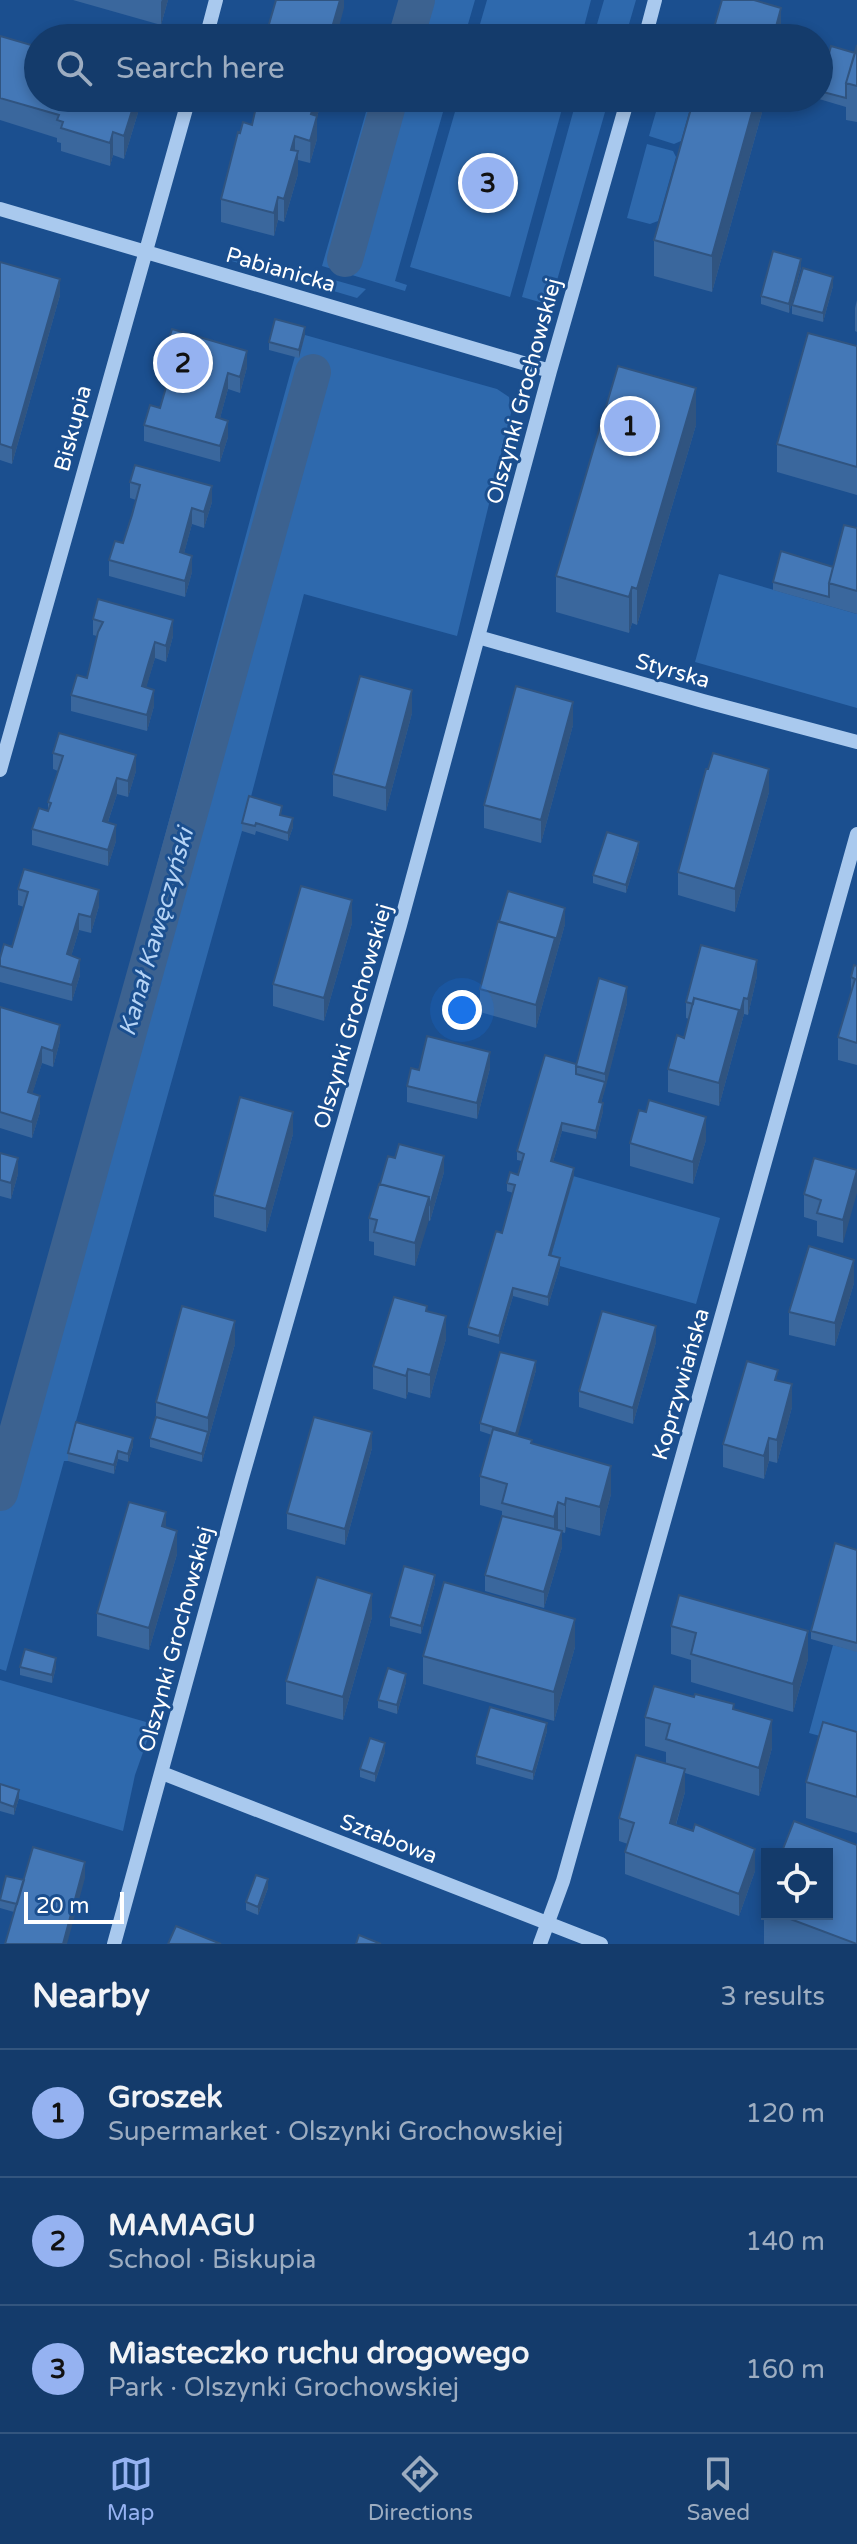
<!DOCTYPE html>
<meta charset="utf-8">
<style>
:root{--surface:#143b6b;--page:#1d4271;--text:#f1f3f6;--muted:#9dadc1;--line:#33557e;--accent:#95b2f1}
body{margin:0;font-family:"Varela Round",sans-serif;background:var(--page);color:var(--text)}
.controls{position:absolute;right:24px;bottom:24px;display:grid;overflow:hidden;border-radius:0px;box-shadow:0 4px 12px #0003}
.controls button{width:72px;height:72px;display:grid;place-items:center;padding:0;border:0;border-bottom:2px solid var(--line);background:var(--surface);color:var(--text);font:40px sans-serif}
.scale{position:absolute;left:24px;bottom:20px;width:100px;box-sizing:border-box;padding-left:8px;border:4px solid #fff;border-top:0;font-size:22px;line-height:28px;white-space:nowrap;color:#fff;-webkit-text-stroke:6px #1b4f8f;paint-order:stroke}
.you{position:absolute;left:462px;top:1010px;width:28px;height:28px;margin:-20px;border:6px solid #fff;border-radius:50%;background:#1a73e8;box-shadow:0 0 0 12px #1a73e833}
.badge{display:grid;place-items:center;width:52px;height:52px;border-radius:50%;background:var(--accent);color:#111;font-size:26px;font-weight:700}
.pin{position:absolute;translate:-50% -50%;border:4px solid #fff;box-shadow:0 2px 8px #0006}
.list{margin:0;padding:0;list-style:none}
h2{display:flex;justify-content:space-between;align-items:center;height:104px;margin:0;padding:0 32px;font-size:34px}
h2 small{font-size:26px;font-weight:400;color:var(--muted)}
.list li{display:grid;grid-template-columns:52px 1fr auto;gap:24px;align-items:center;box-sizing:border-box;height:128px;padding:0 32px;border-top:2px solid var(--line)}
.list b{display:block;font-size:30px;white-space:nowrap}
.list p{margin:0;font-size:26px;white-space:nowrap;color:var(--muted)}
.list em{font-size:26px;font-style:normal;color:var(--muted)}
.icon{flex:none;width:44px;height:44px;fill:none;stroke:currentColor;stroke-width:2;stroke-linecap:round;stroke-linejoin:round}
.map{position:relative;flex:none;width:857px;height:1944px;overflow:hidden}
.search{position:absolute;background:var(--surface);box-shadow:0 4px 12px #0003;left:24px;right:24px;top:24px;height:88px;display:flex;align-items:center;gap:20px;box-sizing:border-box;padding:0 28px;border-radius:44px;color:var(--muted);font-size:30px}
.sheet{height:488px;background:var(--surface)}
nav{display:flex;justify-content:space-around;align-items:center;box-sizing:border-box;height:112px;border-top:2px solid var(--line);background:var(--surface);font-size:22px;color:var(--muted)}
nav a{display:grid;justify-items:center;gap:4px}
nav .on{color:var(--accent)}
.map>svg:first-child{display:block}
</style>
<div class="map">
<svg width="857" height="1944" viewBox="0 0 857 1944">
<rect width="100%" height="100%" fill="#1b4f8f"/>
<path fill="#2e69ad" d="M399 0H475L464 38H388Z
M487 0H591L581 38H476Z
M604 0H636L625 38H593Z
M370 98H447L395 281 407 285 405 291 322 266Z
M459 98H565L510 297 410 267Z
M577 98H609L550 305 522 297Z
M660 98H693L681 141 674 144 649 136Z
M647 144 673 151 676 157 658 221 650 224 627 218Z
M232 251 366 289 357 298 225 259 226 253Z
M305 335 497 389 509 397 511 413 457 636 304 594 242 831 74 1428 76 1430 68 1461H64L6 1671 0 1669V1448L257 494 295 356Z
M719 574 857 614V708L695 662Z
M573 1176 720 1218 696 1304 549 1263Z
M833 1645 857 1651V1746L809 1733Z
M0 1680 153 1724 135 1775 123 1831 0 1793Z"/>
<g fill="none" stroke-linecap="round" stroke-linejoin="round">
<path stroke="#3c6290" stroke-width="36" d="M406 38 417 0
M345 259 390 98
M0 1493 313 372"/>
<path stroke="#a9c9ee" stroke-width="14" d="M206 38 216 0
M645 38 655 0
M0 209 550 371
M478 637 703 701 857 742
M0 770 189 98
M162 1773 601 1944
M114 1944 242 1478 400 925 550 371 628 98
M540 1944 563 1881 857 834"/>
</g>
<path fill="#3a679d" d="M73 0H168L161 25Z
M0 36 140 98V106L124 159 113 155 110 166 61 151V143L57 142V138L0 120V122Z
M857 45V122L846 120V107L819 99V89L855 53Z
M258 98H329L325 112 319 110 317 117V139L310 163 298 160V174L284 222 278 220 274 236 221 222V199L240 133 252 125Z
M766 98 712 292 654 276V240Z
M0 262 60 295 12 464 0 460Z
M801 267 789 313 761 304V296Z
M833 286 823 322 792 314V305Z
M857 300V332L855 331V308Z
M305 335 299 358 269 350V342Z
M857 346V495L777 472V444Z
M166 349 247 367 240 393 228 389 220 418 228 437 220 462 144 441V425L160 408 172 367 166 365Z
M696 425 637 625 632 623 629 633 556 612V576Z
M130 482 212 502 204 528 192 524 184 553 192 572 185 597 109 576V560L123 543 136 500 130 498Z
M857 528V614L773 590V582L833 567Z
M93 619 173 636 166 662 155 658 146 687 154 706 147 731 71 711V695L87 678 97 636 93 635Z
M412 713 386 811 333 796V774Z
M573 725 541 843 484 828V805Z
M53 753 136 771 128 797 117 794 108 822 116 841 108 866 32 845V829L48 811V802L58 771 53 769Z
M769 792 735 912 678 895V872Z
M282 816 293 827 288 841 256 831 255 835 242 831V823Z
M639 850 626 893 593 883V875Z
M18 889 99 906 91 933 79 930 73 950 71 956 80 975 72 1001 0 982V958L12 947 24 907 18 905Z
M352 923 324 1021 273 1006V984Z
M565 924 536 1028 480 1012V989Z
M857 966V1065L838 1060V1037L851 994V977Z
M757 976 748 1015 744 1014 719 1106 668 1092V1069L684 1038 689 1019 686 1018V1002Z
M627 1003 601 1103 603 1111 596 1139 562 1131 553 1162 574 1176 551 1256 560 1266 548 1306 513 1296 499 1344 468 1335V1327L502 1233 513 1193 507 1191V1183L518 1175 522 1161 517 1160V1151L576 1064Z
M0 1007 60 1041 53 1067 42 1063 32 1094 40 1112 32 1138 0 1128Z
M490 1068 477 1119 407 1102V1086L419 1070Z
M646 1112 706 1140 693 1184 630 1166V1143Z
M293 1134 266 1232 214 1217V1195Z
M0 1153 18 1174 11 1199 0 1196Z
M395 1158 444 1172 430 1221 428 1220 415 1266 374 1255V1242L369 1241V1218L380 1184Z
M857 1170 843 1243 817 1236V1221L804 1217V1194Z
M854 1283 835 1346 789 1335V1312Z
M427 1311 446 1339 430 1398 408 1392 406 1399 373 1389V1366Z
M656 1342 633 1424 579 1407V1391Z
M235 1344 202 1462 150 1447V1438L156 1417V1402Z
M536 1370 517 1436 611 1494 600 1536 566 1527 565 1533 562 1532V1547L544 1608 485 1591V1575L502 1516V1511L480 1505V1476L492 1435 480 1431V1423Z
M792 1407 777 1463 769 1461 764 1479 723 1467V1444Z
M133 1446 128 1462 118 1459 114 1474 68 1461V1453Z
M372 1448 345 1545 287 1529V1513Z
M166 1528 177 1554 149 1650 97 1636V1613Z
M857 1550V1652L811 1639V1631Z
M435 1583 421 1634 390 1626V1617Z
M372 1617 343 1720 286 1704V1681Z
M671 1626 808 1659 793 1712 691 1682V1660L671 1654Z
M575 1647 554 1721 423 1684V1656Z
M20 1667H56L52 1683 20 1675Z
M406 1682 397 1714 378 1708V1700Z
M734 1709 772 1748 759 1796 685 1773V1792L676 1825 755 1871 739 1916 625 1874V1852L628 1844 619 1841V1818L666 1764V1752L645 1746V1717Z
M547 1731 533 1780 476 1764V1756Z
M857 1732V1833L806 1818V1782Z
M385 1752 375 1782 360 1777V1769Z
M0 1784 19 1798 14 1815 0 1811Z
M85 1878 14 1912 0 1908V1896L24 1880Z
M268 1888 258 1915 246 1910V1902Z
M767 1902V1914H827L857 1944H764V1909Z"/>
<path fill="#305480" d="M162 0H168L161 25V2Z
M340 0H344V8L336 38H329Z
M781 8V38H773Z
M136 98H140V106L124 159V136Z
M316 98H319V110L317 117V139L310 163 311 114Z
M325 98H329L325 112Z
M756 98H766L712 292V256Z
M113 132V155L110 166V143Z
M295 136V159L291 150Z
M298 151V174L284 222V199Z
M278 197V220L274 236V213Z
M801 259V267L789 313V304Z
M833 277V286L823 322V313Z
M60 279V295L12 464V448Z
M305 327V335L299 358V350Z
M247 351V367L240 393V377Z
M228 373V389L216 433V417Z
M696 388V425L637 625V589Z
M228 421V437L220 462V446Z
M212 486V502L204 528V512Z
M192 508V524L180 568V552Z
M192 556V572L185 597V581Z
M632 587V623L629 633V597Z
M173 620V636L166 662V646Z
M155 642V658L142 702V686Z
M154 690V706L147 731V715Z
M412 690V713L386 811V788Z
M573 702V725L541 843V820Z
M136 755V771L128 797V781Z
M769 769V792L735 912V889Z
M117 778V794L103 837V821Z
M293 818V827L288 841V833Z
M116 825V841L108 866V850Z
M639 842V850L626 893V885Z
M99 890V906L91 933V917Z
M352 900V923L324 1021V998Z
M565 908V924L536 1028V1005L555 938Z
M79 914V930L67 970V954Z
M80 959V975L72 1001V985Z
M757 960V976L748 1015V999Z
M627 987V1003L605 1090V1074Z
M744 998V1014L719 1106V1083L739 1010Z
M60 1025V1041L53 1067V1051Z
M42 1047V1063L28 1108V1092Z
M490 1052V1068L477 1119V1103Z
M605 1082V1090L599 1110V1102Z
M40 1096V1112L32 1138V1122Z
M603 1103V1111L596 1139V1131Z
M293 1112V1134L266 1232V1209Z
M706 1117V1140L693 1184V1162Z
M562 1123V1131L551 1169V1161Z
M444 1156V1172L430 1221V1205Z
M18 1158V1174L11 1199V1183Z
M574 1168V1176L549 1263V1255Z
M857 1171V1193L843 1243V1220Z
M429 1197V1220L415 1266V1243Z
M560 1258V1266L548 1306V1297Z
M854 1260V1283L835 1346V1323Z
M513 1288V1296L499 1344V1336Z
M446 1316V1339L430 1398V1375Z
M235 1321V1344L202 1462V1454L208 1432V1418Z
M656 1326V1342L633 1424V1408Z
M536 1361V1370L516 1442V1434Z
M408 1369V1392L406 1399V1376Z
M792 1384V1407L777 1463V1440Z
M372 1432V1448L345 1545V1529Z
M133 1438V1446L128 1462V1454Z
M769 1438V1461L764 1479V1456Z
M118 1451V1459L114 1474V1465Z
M611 1466V1494L600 1536V1507Z
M566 1498V1527L565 1533V1505Z
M558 1502V1531L554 1545V1517Z
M166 1512V1535L162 1526Z
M177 1531V1554L149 1650V1628Z
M562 1531V1547L544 1608V1592Z
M435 1575V1583L421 1634V1626Z
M372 1594V1617L343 1720V1697Z
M575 1619V1647L554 1721V1692Z
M808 1631V1659L793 1712V1684Z
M56 1658V1667L52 1683V1675Z
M406 1674V1682L397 1714V1705Z
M772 1720V1748L759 1796V1768Z
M547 1723V1731L533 1780V1772Z
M385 1743V1752L375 1782V1774Z
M685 1769V1792L670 1845V1823Z
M19 1790V1798L14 1815V1807Z
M755 1849V1871L739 1916V1894Z
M85 1862V1878L67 1944H63Z
M268 1879V1888L258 1915V1907Z"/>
<path fill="#4478b7" stroke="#305480" stroke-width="2" d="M276 0H340L329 38H265Z
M722 0H754L781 8 773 38H711Z
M0 36 38 47V98H136L124 136 113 132 110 143 61 128 63 122 57 120 59 115 0 98V99Z
M857 45V86L846 83Z
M831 46 855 53 846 83V98L819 91Z
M258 98H316L311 114 317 116 310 141 295 136 291 150 298 151 284 199 278 197 274 213 221 199 238 132 240 133 243 122 252 125Z
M694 98H756L712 256 654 240Z
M773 251 801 259 789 304 761 296Z
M0 262 60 279 12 448 0 444Z
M803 268 833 277 823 313 792 305Z
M275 319 305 327 299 350 269 342Z
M172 329 247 351 240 377 228 373 216 417 228 421 220 446 144 425 150 405 160 408 176 353 166 349Z
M808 333 857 346V467L777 444Z
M618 366 696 388 637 589 632 587 629 597 556 576Z
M135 465 212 486 204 512 192 508 180 552 192 556 185 581 109 560 115 541 123 543 132 515 140 485 130 482Z
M844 525 857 528V591L829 583Z
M781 551 833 567 829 583V597L773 582Z
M98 599 173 620 166 646 155 642 148 665 142 686 154 690 147 715 71 695 77 675 87 678 98 632 103 622 93 619Z
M360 676 412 690 386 788 333 774Z
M516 686 573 702 541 820 484 805Z
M59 733 136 755 128 781 117 778 103 821 116 825 108 850 32 829 39 808 48 811 51 803 48 802 63 756 53 753Z
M713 753 769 769 735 889 678 872 706 769H708Z
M249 796 282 806 280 815 293 818 288 833 256 823 255 826 242 823Z
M607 832 639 842 626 885 593 875Z
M24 869 99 890 91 917 79 914 67 954 80 959 72 985 0 966V958L4 944 12 947 28 892 18 889Z
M301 886 352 900 324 998 273 984Z
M508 891 565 908 555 944V938L499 922Z
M498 921 555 938 536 1005 480 989Z
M701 945 757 960 748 999 744 998 739 1017V1010L694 998 693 1004 686 1002Z
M854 965 857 966V1043L838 1037 855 979 851 977Z
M599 978 627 987 605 1074 576 1066Z
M694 998 739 1010 719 1083 668 1069 677 1035 684 1038Z
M0 1007 60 1025 53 1051 42 1047 28 1092 40 1096 32 1122 0 1112Z
M427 1036 490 1052 477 1103 407 1086 411 1068 419 1070Z
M545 1055 576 1064V1074L605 1082 599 1102 603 1103 596 1131 562 1123 551 1161 574 1168 549 1255 560 1258 548 1297 513 1288 499 1336 468 1327 496 1231 502 1233 515 1185 507 1183 510 1172 518 1175 524 1154 517 1151Z
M240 1097 293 1112 266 1209 214 1195Z
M649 1100 706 1117 693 1162 630 1143 639 1110 646 1112Z
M399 1144 444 1156 430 1205 429 1204V1197L380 1184 388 1156 395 1158Z
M0 1153 18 1158 11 1183 0 1180Z
M814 1158 857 1170 843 1220 817 1213 821 1200 804 1194Z
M379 1184 429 1197 415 1243 374 1232 377 1220 369 1218Z
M809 1246 854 1260 835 1323 789 1312Z
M394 1297 427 1306 426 1311 446 1316 430 1375 408 1369 406 1376 373 1366Z
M182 1306 235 1321 208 1418 156 1402Z
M602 1311 656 1326 633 1408 579 1391Z
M500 1352 536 1361 516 1434 480 1423Z
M747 1361 778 1370 775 1380 792 1384 777 1440 769 1438 764 1456 723 1444Z
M156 1417 208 1432 202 1454 150 1438Z
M314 1417 372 1432 345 1529 287 1513Z
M76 1422 133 1438 128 1454 118 1451 114 1465 68 1453Z
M493 1429 532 1440 531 1443 611 1466 600 1507 566 1498 565 1505 558 1502 554 1517 502 1503 507 1484 480 1476Z
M129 1502 166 1512 162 1526 177 1531 149 1628 97 1613Z
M502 1516 562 1531 544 1592 485 1575Z
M835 1543 857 1550V1643L811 1631Z
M404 1566 435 1575 421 1626 390 1617Z
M317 1577 372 1594 343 1697 286 1681Z
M444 1582 575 1619 554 1692 423 1656Z
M679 1595 808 1631 793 1684 691 1654 696 1633 671 1626Z
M25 1649 56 1658 52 1675 20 1667Z
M388 1668 406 1674 397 1705 378 1700Z
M654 1686 694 1697 695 1694 734 1704 733 1709 772 1720 759 1768 666 1739 670 1724 645 1717Z
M490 1707 547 1723 533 1772 476 1756Z
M823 1722 857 1732V1797L806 1782Z
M370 1738 385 1743 375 1774 360 1769Z
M636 1755 685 1769 670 1823 693 1831 695 1824 755 1849 739 1894 625 1852 634 1823 619 1818Z
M0 1784 19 1790 14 1807 0 1802Z
M794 1821 857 1845V1944L777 1914H827V1854H781Z
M33 1847 85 1862 63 1944H5Z
M256 1875 268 1879 258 1907 246 1902Z
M6 1876 24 1880 17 1904 0 1900Z
M176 1926 221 1944H168Z
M359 1935 381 1944H356Z"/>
<g text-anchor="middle" stroke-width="6" stroke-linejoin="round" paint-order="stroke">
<g font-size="22" fill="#fff" stroke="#1b4f8f">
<text transform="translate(281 269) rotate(16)" y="8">Pabianicka</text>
<text transform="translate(523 391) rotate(-75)" y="8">Olszynki Grochowskiej</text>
<text transform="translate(72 428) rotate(-75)" y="8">Biskupia</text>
<text transform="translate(673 670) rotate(16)" y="8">Styrska</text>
<text transform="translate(352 1016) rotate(-74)" y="8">Olszynki Grochowskiej</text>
<text transform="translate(680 1384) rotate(-74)" y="8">Koprzywiańska</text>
<text transform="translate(175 1639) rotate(-75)" y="8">Olszynki Grochowskiej</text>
<text transform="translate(389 1838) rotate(21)" y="8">Sztabowa</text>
</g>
<g font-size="24" font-style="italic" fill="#b5d3f5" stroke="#1b4f8f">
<text transform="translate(156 932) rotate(-74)" y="8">Kanał Kawęczyński</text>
</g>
</g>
</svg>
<div class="controls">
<button><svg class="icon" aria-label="locate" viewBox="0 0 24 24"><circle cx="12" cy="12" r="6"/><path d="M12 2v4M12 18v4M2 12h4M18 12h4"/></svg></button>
</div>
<div class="scale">20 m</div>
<div class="you"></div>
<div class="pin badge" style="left:630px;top:426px">1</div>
<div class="pin badge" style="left:183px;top:363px">2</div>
<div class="pin badge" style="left:488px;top:183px">3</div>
<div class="search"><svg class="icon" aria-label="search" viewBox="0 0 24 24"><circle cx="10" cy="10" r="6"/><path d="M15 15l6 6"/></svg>Search here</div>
</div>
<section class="sheet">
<h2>Nearby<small>3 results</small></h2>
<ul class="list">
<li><span class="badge">1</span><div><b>Groszek</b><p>Supermarket · Olszynki Grochowskiej</p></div><em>120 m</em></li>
<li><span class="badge">2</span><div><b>MAMAGU</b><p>School · Biskupia</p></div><em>140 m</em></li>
<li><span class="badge">3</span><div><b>Miasteczko ruchu drogowego</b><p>Park · Olszynki Grochowskiej</p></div><em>160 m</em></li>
</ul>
</section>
<nav>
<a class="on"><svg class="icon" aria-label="map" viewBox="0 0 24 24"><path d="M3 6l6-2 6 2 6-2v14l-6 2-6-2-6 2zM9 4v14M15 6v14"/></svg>Map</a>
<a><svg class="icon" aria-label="directions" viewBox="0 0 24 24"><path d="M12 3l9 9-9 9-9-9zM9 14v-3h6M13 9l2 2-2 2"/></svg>Directions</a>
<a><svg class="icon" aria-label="saved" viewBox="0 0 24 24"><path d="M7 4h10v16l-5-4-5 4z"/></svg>Saved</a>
</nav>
